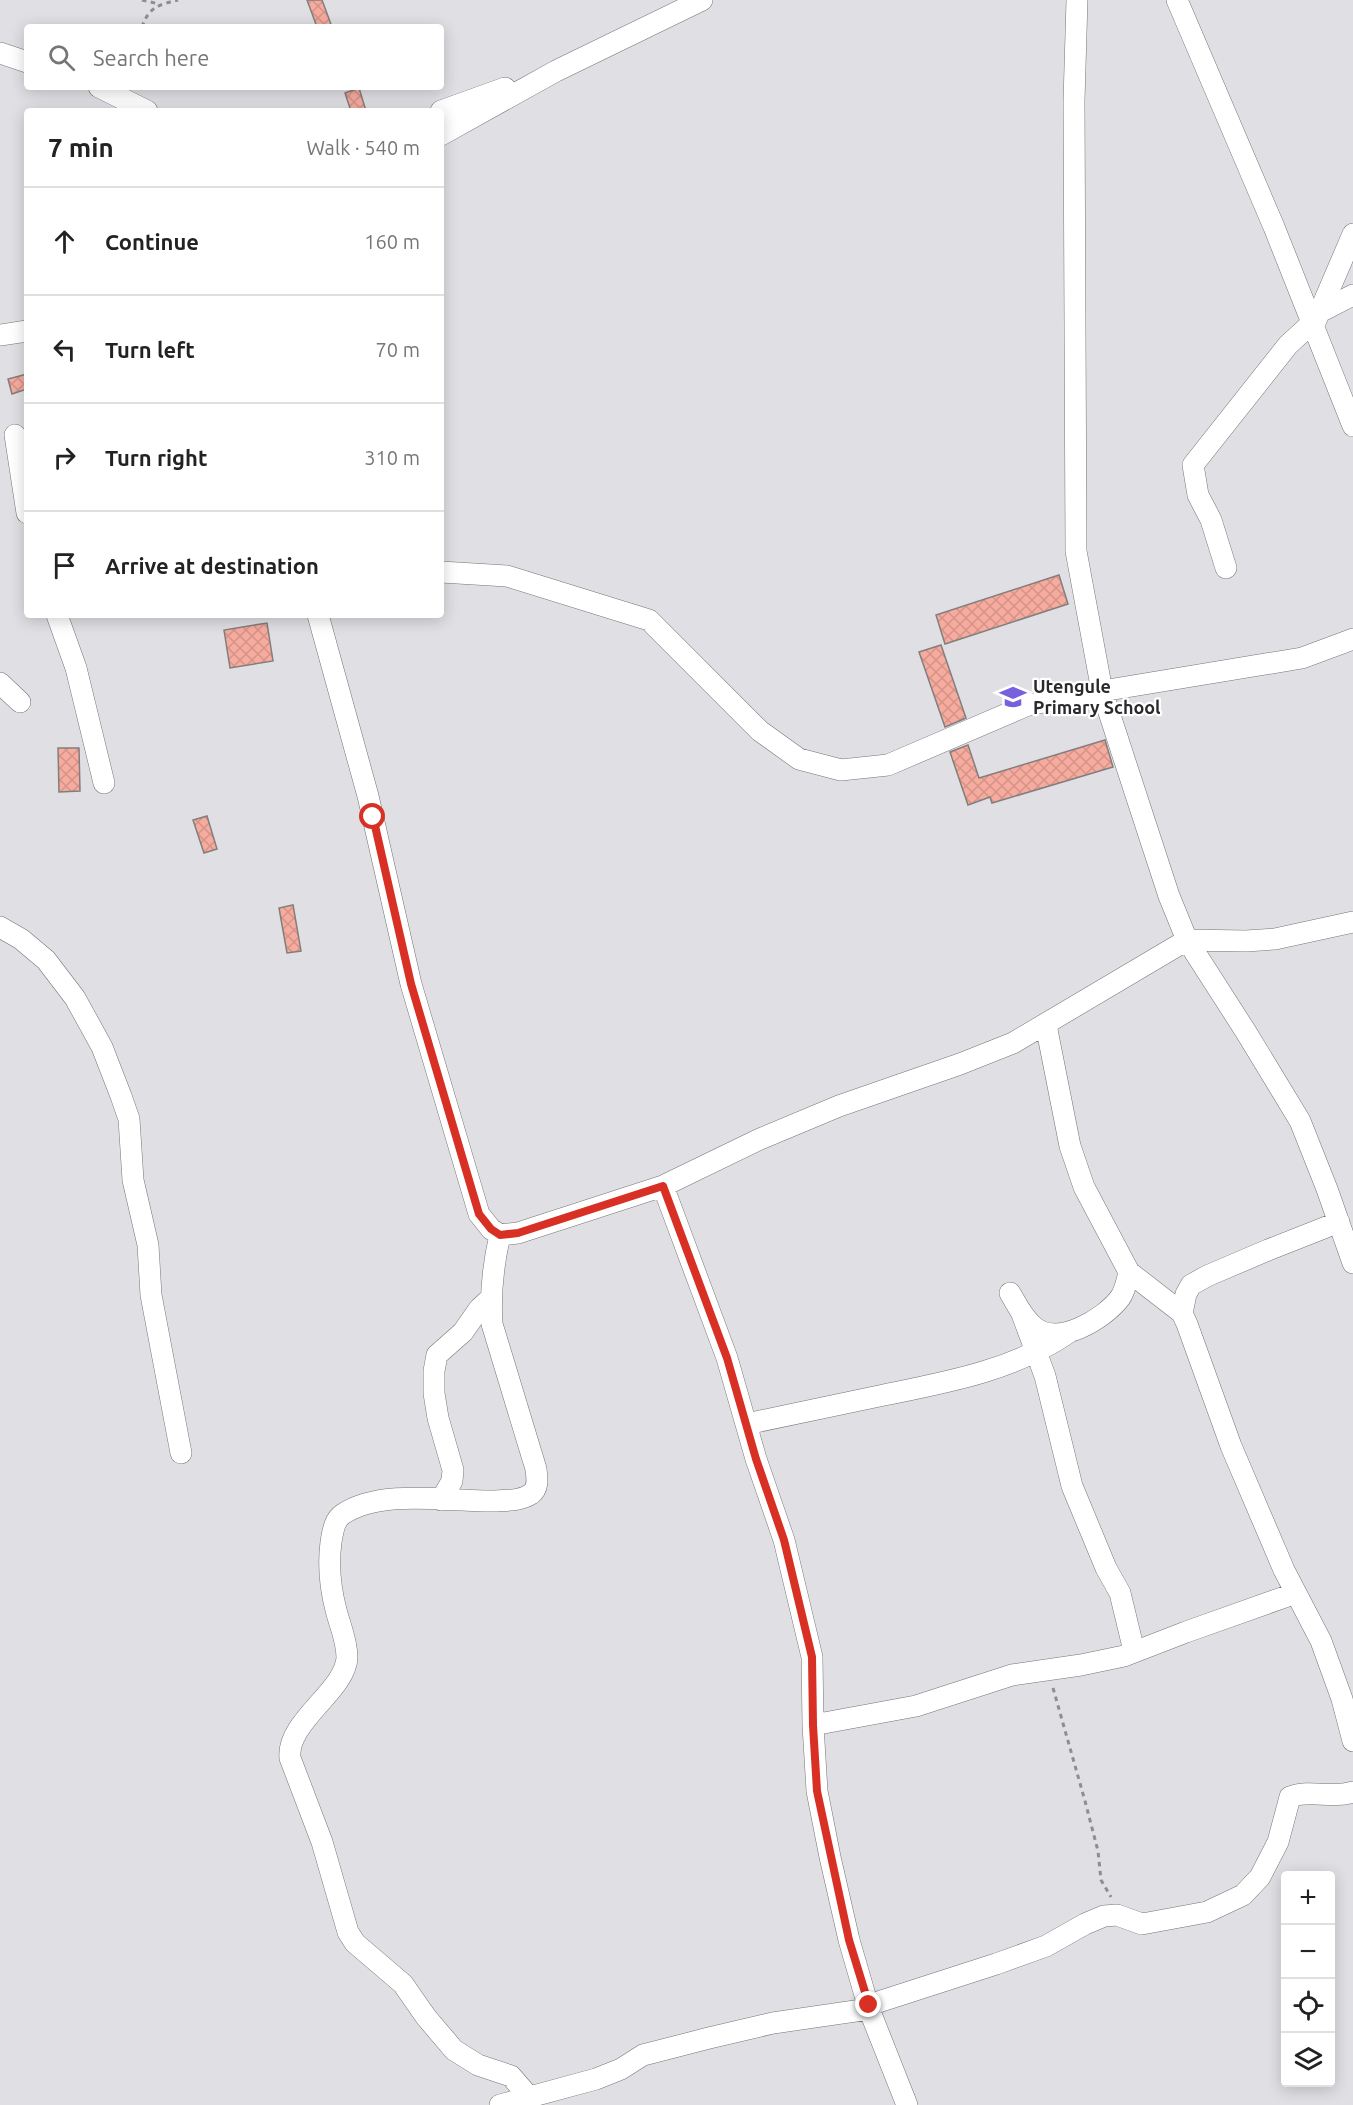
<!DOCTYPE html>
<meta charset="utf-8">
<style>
:root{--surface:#fff;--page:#f6f6f6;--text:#222;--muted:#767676;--line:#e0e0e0}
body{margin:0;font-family:Ubuntu,sans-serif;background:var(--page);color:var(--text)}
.controls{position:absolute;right:18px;bottom:18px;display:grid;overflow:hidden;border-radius:6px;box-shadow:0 3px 15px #0003}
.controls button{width:54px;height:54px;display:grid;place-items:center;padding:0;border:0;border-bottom:2px solid var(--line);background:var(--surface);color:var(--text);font:30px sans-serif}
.stop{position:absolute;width:18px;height:18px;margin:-14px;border:4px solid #d93025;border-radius:50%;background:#fff}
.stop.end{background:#d93025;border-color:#fff;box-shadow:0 2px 6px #0008}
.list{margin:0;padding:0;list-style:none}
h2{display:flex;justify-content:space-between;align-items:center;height:78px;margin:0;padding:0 24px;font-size:26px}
h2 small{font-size:20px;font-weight:400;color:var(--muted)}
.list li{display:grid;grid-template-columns:39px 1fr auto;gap:18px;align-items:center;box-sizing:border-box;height:108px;padding:0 24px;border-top:2px solid var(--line)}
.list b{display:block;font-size:22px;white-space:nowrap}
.list em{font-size:20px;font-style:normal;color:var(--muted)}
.icon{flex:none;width:33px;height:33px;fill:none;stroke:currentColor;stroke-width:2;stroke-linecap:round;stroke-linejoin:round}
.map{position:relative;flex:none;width:1353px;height:2105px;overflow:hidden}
.search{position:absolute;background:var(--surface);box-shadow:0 3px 15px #0003;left:24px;top:24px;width:420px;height:66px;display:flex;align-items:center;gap:15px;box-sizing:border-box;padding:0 21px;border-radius:6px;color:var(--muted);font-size:22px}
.panel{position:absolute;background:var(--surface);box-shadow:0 3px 15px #0003;left:24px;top:108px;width:420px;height:510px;border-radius:6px}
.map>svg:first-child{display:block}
</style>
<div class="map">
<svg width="1353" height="2105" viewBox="0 0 1353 2105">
<defs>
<pattern id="building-cross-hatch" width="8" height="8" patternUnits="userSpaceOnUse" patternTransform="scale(1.5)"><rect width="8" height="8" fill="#f7ab9e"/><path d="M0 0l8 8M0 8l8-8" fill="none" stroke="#d49388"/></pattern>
</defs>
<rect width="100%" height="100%" fill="#e0dfe3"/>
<path fill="url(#building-cross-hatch)" stroke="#827e7d" stroke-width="1.5" d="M307 0H322L332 27H317Z
M359 88 366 111H351L345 93Z
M27 374V389L12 394 8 379Z
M1059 575 1068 604 945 644 936 615Z
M267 623 273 661 230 668 224 630Z
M941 645 966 718 945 727 919 652Z
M1105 740 1113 767 992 803 990 797 968 805 950 752 968 745 979 778Z
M58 748H79L80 791 59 792Z
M207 816 217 849 204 853 193 820Z
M293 905 301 951 287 953 279 908Z"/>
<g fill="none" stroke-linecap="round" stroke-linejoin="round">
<g stroke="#757477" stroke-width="22">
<path id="street" d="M1077 0 1074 101 1076 551 1102 691 1169 896 1187 940 1246 1032 1300 1121 1327 1189 1353 1263
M1177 0 1274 227 1353 426
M0 53 27 62
M99 87 147 111
M441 111 505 88
M441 135 556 71 702 0
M1320 312 1353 295
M1314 325 1353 234
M0 335 27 331
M15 435 27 513
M1226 568 1211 520 1198 495 1193 465 1288 345 1313 322
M441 572 507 576 649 620 760 731 799 759 841 770 888 765 1028 705 1102 691 1302 658 1353 639
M57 615 76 668 104 783
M318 615 368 796 411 984 479 1214 491 1229 500 1235 518 1233 663 1186 760 1139 839 1106 960 1064 1013 1043 1187 940 1246 941 1275 939 1353 922
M0 683 20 702
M0 927 21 939 46 960 75 998 102 1047 121 1096 129 1119 133 1180 148 1245 151 1295 181 1453
M1046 1025 1070 1146 1084 1187 1129 1272 1182 1313 1187 1324 1231 1446 1284 1570 1321 1641 1342 1699 1353 1741
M663 1186 727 1358 756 1459 784 1540 812 1657 813 1725 817 1791 830 1857 849 1940 869 2009 907 2105
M500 1235C493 1265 490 1294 492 1324L536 1469C537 1478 539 1488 531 1494 520 1501 508 1500 496 1501 450 1502 383 1488 343 1514 334 1520 333 1531 331 1542 328 1565 330 1587 336 1610 340 1626 347 1640 347 1658 345 1691 286 1722 290 1758L322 1842 348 1932 355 1943 403 1984 426 2017 454 2050 478 2065 511 2076 530 2098
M1010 1293C1017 1305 1023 1318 1034 1327 1058 1347 1104 1319 1120 1298 1125 1291 1127 1281 1129 1272
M1182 1313 1186 1294 1191 1285 1207 1276 1268 1250 1339 1222
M1022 1314 1045 1376 1072 1486 1106 1568 1120 1593 1134 1651
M746 1424C792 1414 838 1405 884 1395 948 1382 1014 1370 1068 1333
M441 1500 452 1481 453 1470 438 1418 434 1393V1371L437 1355 463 1332 479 1309 490 1299
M813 1725 916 1706 1012 1675 1081 1665 1124 1656 1186 1632 1296 1593
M869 2005 996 1964 1046 1946 1085 1924 1104 1916 1117 1915 1142 1924 1207 1912 1243 1895 1260 1877 1278 1842 1290 1797C1310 1789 1332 1799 1353 1792
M500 2105 596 2079 621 2069 643 2055 709 2038 773 2023 869 2009"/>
</g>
<path stroke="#8e8d90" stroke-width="3" stroke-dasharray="4.5 4.5" stroke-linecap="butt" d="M142 0 159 4
M142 27C149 7 158 5 178 0
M1053 1688 1085 1801 1098 1851 1101 1880 1111 1897"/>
<use href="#street" stroke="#fff" stroke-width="21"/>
</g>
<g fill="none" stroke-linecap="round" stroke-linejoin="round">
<path stroke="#d93025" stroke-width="8" d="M373 817 411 984 479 1214 491 1229 500 1235 518 1233 663 1186 727 1358 756 1459 784 1540 812 1657 813 1725 817 1791 849 1940 869 2005"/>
</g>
<defs>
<g id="school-bare" transform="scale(2.07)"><path d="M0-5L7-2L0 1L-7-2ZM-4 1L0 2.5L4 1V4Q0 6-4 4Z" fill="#7861dc" stroke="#fff" stroke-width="2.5" paint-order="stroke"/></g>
</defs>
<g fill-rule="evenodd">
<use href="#school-bare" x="1013" y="697"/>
</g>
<g text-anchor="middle" stroke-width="4.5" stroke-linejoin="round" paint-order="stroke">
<g font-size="18" font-weight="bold" fill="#2a292b" stroke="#fff" text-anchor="start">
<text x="1033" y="693">Utengule<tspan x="1033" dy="21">Primary School</tspan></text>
</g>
</g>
</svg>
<div class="controls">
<button>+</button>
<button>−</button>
<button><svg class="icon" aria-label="locate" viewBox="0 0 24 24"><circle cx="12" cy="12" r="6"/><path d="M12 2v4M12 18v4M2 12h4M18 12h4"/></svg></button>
<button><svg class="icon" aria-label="layers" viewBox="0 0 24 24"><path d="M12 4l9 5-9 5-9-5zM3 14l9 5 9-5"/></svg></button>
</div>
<div class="stop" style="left:373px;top:817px"></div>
<div class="stop end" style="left:869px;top:2005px"></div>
<div class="search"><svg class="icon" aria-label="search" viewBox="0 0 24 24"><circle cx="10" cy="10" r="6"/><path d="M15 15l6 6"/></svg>Search here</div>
<section class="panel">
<h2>7 min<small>Walk · 540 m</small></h2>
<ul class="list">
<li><svg class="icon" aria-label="ahead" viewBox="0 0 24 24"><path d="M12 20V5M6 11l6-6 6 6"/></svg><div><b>Continue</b></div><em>160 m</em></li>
<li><svg class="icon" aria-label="left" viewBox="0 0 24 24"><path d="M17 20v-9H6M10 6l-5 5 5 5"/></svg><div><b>Turn left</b></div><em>70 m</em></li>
<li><svg class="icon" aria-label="right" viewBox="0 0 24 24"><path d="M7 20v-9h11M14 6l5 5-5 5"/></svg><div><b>Turn right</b></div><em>310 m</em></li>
<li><svg class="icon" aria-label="arrive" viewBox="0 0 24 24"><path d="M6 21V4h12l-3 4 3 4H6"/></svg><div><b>Arrive at destination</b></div></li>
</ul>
</section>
</div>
